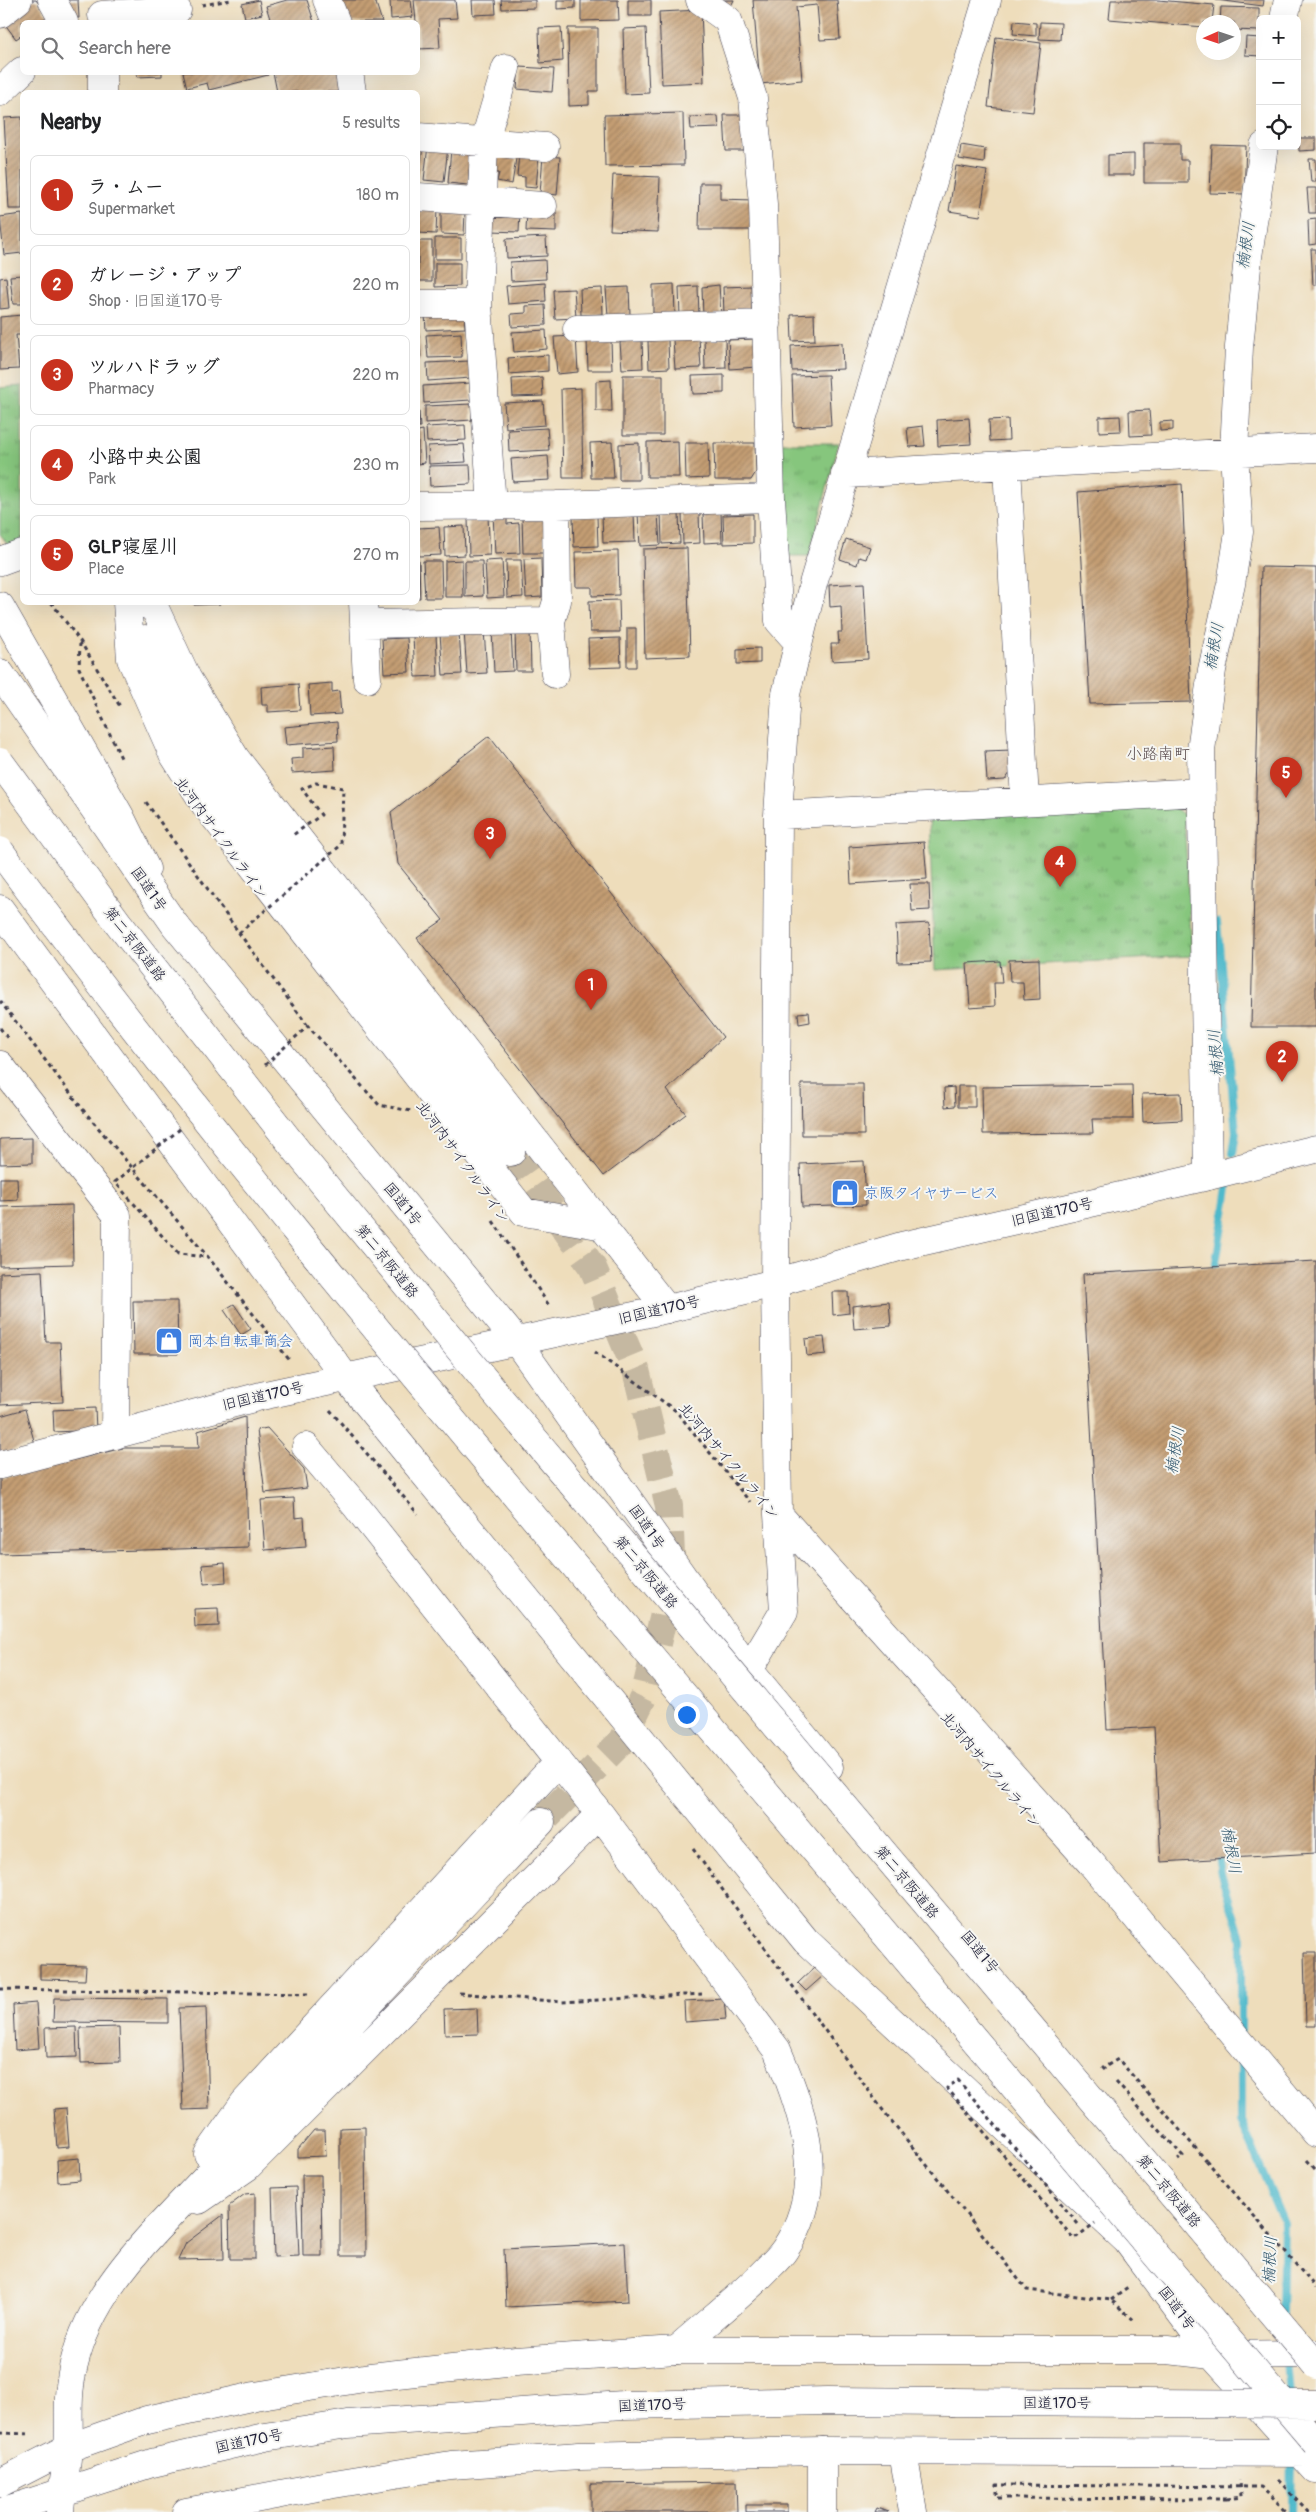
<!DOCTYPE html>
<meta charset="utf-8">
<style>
:root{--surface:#fff;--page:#f6f6f6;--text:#202124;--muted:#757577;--line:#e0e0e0;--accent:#c8321e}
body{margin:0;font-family:Pangolin,"Klee One",sans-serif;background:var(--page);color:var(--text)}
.controls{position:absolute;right:15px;top:15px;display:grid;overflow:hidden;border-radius:8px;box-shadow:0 5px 20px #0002}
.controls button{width:45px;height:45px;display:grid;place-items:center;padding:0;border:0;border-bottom:1px solid var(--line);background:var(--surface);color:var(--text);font:25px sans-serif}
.compass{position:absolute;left:1196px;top:15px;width:45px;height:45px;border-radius:50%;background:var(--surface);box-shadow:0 5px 20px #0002;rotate:267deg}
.you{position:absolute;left:686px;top:1714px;width:18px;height:18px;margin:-12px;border:4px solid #fff;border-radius:50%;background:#1a73e8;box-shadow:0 0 0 8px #1a73e833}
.badge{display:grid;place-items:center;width:32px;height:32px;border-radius:50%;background:var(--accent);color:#fff;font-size:16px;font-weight:700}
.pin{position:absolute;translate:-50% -41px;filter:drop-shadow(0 1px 2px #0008)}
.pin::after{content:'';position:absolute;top:26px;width:18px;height:15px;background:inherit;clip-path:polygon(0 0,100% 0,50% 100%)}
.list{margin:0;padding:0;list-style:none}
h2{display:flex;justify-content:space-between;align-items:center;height:65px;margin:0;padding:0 20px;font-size:21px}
h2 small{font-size:16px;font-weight:400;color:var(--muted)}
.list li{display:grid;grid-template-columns:32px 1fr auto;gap:15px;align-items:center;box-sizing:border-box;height:80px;margin:0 10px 10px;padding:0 10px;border:1px solid var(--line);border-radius:8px}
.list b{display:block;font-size:19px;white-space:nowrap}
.list p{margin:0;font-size:16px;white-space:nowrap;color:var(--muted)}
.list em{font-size:16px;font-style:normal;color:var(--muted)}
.icon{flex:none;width:28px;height:28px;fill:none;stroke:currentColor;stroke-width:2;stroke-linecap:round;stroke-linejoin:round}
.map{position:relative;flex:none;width:1316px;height:2512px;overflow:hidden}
.search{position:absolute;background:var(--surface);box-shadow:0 5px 20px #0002;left:20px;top:20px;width:400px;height:55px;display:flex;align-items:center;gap:12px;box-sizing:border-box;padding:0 18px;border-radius:8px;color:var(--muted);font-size:19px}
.panel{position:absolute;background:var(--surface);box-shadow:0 5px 20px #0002;left:20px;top:90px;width:400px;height:515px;border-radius:8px}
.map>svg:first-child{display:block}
</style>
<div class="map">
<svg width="1316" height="2512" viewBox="0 0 1316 2512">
<defs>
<pattern id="park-tufts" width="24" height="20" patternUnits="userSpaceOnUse" patternTransform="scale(1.25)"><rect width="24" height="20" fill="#86c67d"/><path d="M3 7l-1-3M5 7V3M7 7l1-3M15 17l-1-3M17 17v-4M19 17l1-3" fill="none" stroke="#6da068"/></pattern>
<pattern id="building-hatch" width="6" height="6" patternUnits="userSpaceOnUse" patternTransform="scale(1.25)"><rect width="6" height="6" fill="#c49e73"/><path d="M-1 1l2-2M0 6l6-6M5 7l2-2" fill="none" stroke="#9f8060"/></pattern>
</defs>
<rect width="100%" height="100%" fill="#f6f6f2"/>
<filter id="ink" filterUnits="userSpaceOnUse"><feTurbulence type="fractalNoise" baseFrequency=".02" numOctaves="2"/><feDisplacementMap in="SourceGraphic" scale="10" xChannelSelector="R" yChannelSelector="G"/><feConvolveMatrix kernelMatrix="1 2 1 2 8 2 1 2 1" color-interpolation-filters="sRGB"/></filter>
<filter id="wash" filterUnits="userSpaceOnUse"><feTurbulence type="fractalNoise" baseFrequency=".0096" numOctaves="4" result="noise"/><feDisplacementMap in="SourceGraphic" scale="20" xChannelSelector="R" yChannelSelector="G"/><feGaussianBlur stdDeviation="1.12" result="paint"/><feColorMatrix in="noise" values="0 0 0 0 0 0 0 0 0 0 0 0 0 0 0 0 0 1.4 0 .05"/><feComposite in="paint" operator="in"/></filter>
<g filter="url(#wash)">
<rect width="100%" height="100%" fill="#edb"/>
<path fill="url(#park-tufts)" stroke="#54745c" d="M22 386V553L16 556 0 534V388Z
M778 443H839L809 556H783Z
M1169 803 1184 815 1192 956 935 970 929 818Z"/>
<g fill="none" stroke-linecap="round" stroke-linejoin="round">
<path stroke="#4fb9cb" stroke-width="8" d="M1217 922 1236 1132 1233 1153
M1214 1275 1228 1188
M1217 1849 1221 1874 1241 1938V2030
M1241 2056V2121L1284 2223 1282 2313
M1286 2359 1289 2398
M1291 2512 1292 2457"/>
</g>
<g id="blocks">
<path fill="url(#building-hatch)" d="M26 0H36L48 16 39 22H22V35L16 39 1 19Z
M63 0H78L79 18 70 19Z
M259 0 262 14 245 18 242 4Z
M287 0H307L314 22H271L266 6Z
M339 0H375L382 22H346Z
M390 0H411L413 17 391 19Z
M414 0H455L457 18 438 19 440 48 418 49V22H416Z
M472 0H495L496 14 473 15Z
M501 0H535V8L502 9Z
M557 0H575V8L557 9Z
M581 0H618L619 20 581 21Z
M628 0H651V16H628Z
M719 0H734L731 6Z
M753 0H837L840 39 820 40 817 5 796 7 802 80 760 84Z
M1111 0H1158L1214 5 1212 22H1204V27L1109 19Z
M1216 0H1264L1263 6Z
M1221 7 1259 8V31L1234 30V22H1220Z
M701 10 704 82 662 84 659 12Z
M1014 21 1036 23V36L1013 34Z
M1040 22 1061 23 1060 40 1039 39Z
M561 27 563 61 540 63 539 28Z
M568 28H598V91H589V105L569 106Z
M646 28 649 93 625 94 623 29Z
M996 37 1041 43 1033 112 988 107Z
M1246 37 1260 38V56L1245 55Z
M519 67 554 69 552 92 517 89Z
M137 72H162V76L137 77Z
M183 72H267L268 75 209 90 207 83 187 88Z
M273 72H338L342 92H277Z
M683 113 684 165 605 166 604 115Z
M724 115H743L744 151H726Z
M718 116 719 128 691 129 690 117Z
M22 117V209H9L4 118Z
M1299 138H1316V150L1299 151Z
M1144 143H1180V160H1188V183H1144Z
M428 145 448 147 444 182 424 180Z
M961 145 985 149 984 163 959 159Z
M1212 145 1246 146 1244 194 1210 193Z
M418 146H423L419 178H418Z
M451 149 471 151 468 185 448 183Z
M494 149 517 152 512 184 497 181 499 173 490 172Z
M519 153 539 155 536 188 525 187V177L517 176Z
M1134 154V175H1108V155Z
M543 156 560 157 557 195 540 193Z
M1309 159H1316V182H1311Z
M956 166 987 171 980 216 949 211Z
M613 175 660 177 658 232 610 230Z
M700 183H720V199L753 200V230H699Z
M1307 188H1316V213H1309Z
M418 208 437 209 436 234 418 233Z
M492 209 520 210 519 232 491 231Z
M527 211 556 212V232L526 231Z
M441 212H465L464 235 441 234Z
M22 214V253L4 255 0 217Z
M1316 219V244L1309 245 1308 220Z
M546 237 547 256 507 258 506 239Z
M435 238H461V259H435Z
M418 241H432V281H418Z
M1311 249H1316V285H1313Z
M545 260 546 279 511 281 510 262Z
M435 263H460V286L435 287Z
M22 275V304H13L10 276Z
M6 277 9 308 0 309V278Z
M545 283 546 301 508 304 506 286Z
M674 284 675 316 653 317V285Z
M719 285 721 316 703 317 702 287Z
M698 286 699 317H680L679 287Z
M751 286 752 314 724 315 723 287Z
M629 287 630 315 608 316 606 288Z
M602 288 603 314 581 315 580 289Z
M574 289 576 318 555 319 553 290Z
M545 305 546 325 512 327 511 314 526 313V306Z
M464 312 465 328 426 330 425 314Z
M814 314 815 340 792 341 791 315Z
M22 315V335H16L19 369 0 370V317Z
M418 327 421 359 418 360Z
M546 330 547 349 514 352 512 332Z
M461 333 462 357 428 358 426 335Z
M576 336 578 372 557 374 554 337Z
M699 338 701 368 675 369 673 340Z
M704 339H725L726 368 705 369Z
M756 339 757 367 730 369 728 340Z
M587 340H611L612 370H588Z
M668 340 669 368 649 369 648 341Z
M642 341 643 368 622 369 620 342Z
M842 343 843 369 792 371 791 346Z
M548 355V371L509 374 508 358Z
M470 361 471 378 428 381 427 363Z
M623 375H663V435H623Z
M724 375V393L693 394 692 376Z
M828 375 831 425 794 427 792 376Z
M542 377 543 396 513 397 512 379Z
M611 380 612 411H596V381Z
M470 383 471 400 424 403 423 386Z
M581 388 583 478H563L561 389Z
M543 401 545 425 506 428 504 403Z
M472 404V420L425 423V406Z
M1149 410 1151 435 1130 436 1129 411Z
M418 412H419L420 427H418Z
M1120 416 1121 431 1099 432V417Z
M969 418 971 444 938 446 937 420Z
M1008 419 1009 440 990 441 989 420Z
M1173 421V430L1160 431V422Z
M465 425 466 440 427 442 426 427Z
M923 426 925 446 909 447 907 428Z
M547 428 549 450 509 452 508 430Z
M423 430 425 463 418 464V431Z
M678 441 679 477H647V442Z
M612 442 614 478H591L590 443Z
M639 443V480H619V444Z
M685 443H708L709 478 686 479Z
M714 443H755L756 472 751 480H715Z
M464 444 466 462 429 464 428 446Z
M548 456 550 480 513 482 511 459Z
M470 465 471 484 430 486 429 466Z
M1182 484 1191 702 1090 704 1078 492Z
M679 512 680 543 662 544 661 513Z
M507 513V524L519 523 520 553 495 554 493 514Z
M634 513 635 542 603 543 602 514Z
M658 513 660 545 640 546 638 514Z
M682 513H699L700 543 683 544Z
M721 513 722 542 704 543 703 514Z
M753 514V543L724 544 723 515Z
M544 516 545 553H523L522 517Z
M597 516 598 546 574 547 573 517Z
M488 517 490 555 469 556 468 518Z
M464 526 465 555 445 556 444 527Z
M439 527 441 555 419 556 418 528Z
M846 539 870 547 866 559 859 557 857 565 840 559Z
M687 548 690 656 645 658 643 549Z
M618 551 619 595 592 596V587H576L575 552Z
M541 558 542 597 526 598 524 559Z
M462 560 463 597H445V561Z
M502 560 504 597 487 598 485 561Z
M506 560H521L523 597 507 598Z
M418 561H419L420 598H418Z
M423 561H441L442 598H425Z
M465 561H482L483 596 465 597Z
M1261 567 1316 568V1027H1251Z
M864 583 868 659 832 661 831 644H839L838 632H842L841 606 830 607 829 585Z
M619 600 620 632H590L589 601Z
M193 602H219L220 604 194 605Z
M627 628H636V667H627Z
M511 629 513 671 494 672 492 630Z
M484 630 487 673 467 674 464 631Z
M515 630H530L531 671H516Z
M459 633 462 674 443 675 440 634Z
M436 635 438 676 415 677 413 636Z
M407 638 409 672 384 673 382 639Z
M620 638 621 667 589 668 588 639Z
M760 648V663L737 664V649Z
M332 683V692L339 691 341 714 310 716 308 685Z
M298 684 300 710 268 712V705H262L261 687Z
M337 722 338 741 286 745 284 727Z
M489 736 723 1037 667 1090 686 1114 604 1176 417 938 443 920 398 864 391 812Z
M334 746 335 770 292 773 291 759 303 758V748Z
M1012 750 1013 769 1005 780 987 781 985 751Z
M924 842 927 879 851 884 849 847Z
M910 884H929L930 910 912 911Z
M929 923 931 962 898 963 896 925Z
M1039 959 1040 999 1024 1000 1023 982H1010L1009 960Z
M1000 961 1002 983H994L995 1006 970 1008 967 963Z
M809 1012 810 1022 799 1024 798 1013Z
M801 1084H863L864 1135H802Z
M1132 1085 1133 1119H1092L1093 1133 983 1134 982 1087Z
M958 1086H975V1107H958Z
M954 1087 955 1106 945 1107 944 1088Z
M1181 1093 1182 1120 1143 1122 1142 1094Z
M32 1138V1163L0 1164V1139Z
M864 1161 866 1205 802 1207 800 1164Z
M0 1178H17L18 1200 0 1201Z
M72 1205 73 1264 0 1266V1207Z
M1316 1261V1853L1161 1862 1154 1727 1107 1730 1083 1274Z
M42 1271 46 1342H60L63 1402 0 1405V1273Z
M832 1292H848L849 1313 833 1315Z
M133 1301H177L178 1354H134Z
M889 1302 891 1326 854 1329 852 1306Z
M234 1304 251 1329 241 1335 224 1310Z
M824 1337 826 1354 807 1356 805 1339Z
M95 1408 96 1430 54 1432 53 1410Z
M25 1409 35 1444 0 1453V1416Z
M245 1417 248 1547 0 1554V1478L123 1448H199L198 1431Z
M267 1428 304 1469 307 1488 265 1493 257 1430Z
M294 1498 295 1518 304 1517 306 1547 265 1550 261 1500Z
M225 1563 226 1582 204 1584 202 1565Z
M218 1608 219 1626 195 1627 194 1609Z
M1304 1953H1316V2026H1306Z
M40 1965 86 1966 85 1980 40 1979Z
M815 1967 823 1976 806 1991 798 1983Z
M54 1998 168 1999V2023L53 2022Z
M724 1999 726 2019 685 2022 684 2001Z
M36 2003 39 2048 15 2050 13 2005Z
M206 2007 209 2109 183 2110 179 2008Z
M477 2008 478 2034 445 2035 444 2009Z
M76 2027 77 2057 46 2058 45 2028Z
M119 2027 120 2062 81 2063 80 2028Z
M66 2108 69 2147 57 2148 54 2109Z
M365 2127 366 2256H340V2128Z
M314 2130H325L326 2156 298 2157V2149Z
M79 2158 80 2180 58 2182 57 2160Z
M302 2175H321L322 2256H303Z
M296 2187 299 2256 274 2257 272 2188Z
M255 2193V2259H230L229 2206 245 2194Z
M223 2215 224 2259 178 2260 186 2243Z
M625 2243 628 2301 506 2307 504 2249Z
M736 2482 737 2512H591V2484Z
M746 2505H787V2512H746Z
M877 2508 888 2512H875Z"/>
</g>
</g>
<g filter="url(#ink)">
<use href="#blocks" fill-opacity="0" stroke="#413e4e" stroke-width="1"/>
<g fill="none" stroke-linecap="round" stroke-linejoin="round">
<path stroke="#c5b8a1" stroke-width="28" stroke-dasharray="28 14" stroke-linecap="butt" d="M511 1152 593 1268 636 1370 669 1506 672 1581 645 1693 621 1742 541 1822"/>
<g stroke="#413e4e" stroke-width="29">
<path id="minor" d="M52 0 64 22
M327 0 336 22
M700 0 728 20 753 98 763 204 771 498 779 621 798 642
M0 14 18 0
M102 15 177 10
M1284 19 1288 0
M349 72 352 92
M0 92 22 71
M102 92V72
M418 137 545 147
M418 197 543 206
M418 304H478
M577 329 767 324
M1007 466 1025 801
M845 474 1316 448
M418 506 556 505 771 498
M492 506 478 304 484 143 506 68
M0 561 22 553
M127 602 131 659 173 754 206 806 524 1212 604 1226
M146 602 156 611 187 678 236 759 667 1309
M363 602 367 679
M0 606 120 816 146 869
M364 624 551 621
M145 639 155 669 215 775 511 1152
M555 674 551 621 557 601 556 505
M778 815 1201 792
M0 1065 117 1215 115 1435
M1208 1176 1201 750 1212 670 1231 584 1239 532 1234 453 1239 347 1248 257 1264 146
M306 1447 356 1506 600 1814 777 2050C805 2115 828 2185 785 2249 780 2257 773 2263 767 2269 739 2298 706 2323 676 2350
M778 1514 1091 1863 1316 2133
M749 1670 784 1611 778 1514 775 1283 778 815 786 694 813 584 987 0
M208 2154 244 2103 558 1762
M199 2200 247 2167 600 1814
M903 2452 913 2512
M60 2512C61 2490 67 2469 68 2447 70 2427 67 2406 70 2386 77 2325 114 2275 155 2231L541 1822
M822 2512V2451"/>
</g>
<g stroke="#413e4e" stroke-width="29">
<path id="highway" d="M0 673 175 925 517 1342 749 1670 829 1767
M0 909 346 1378 806 1941 1127 2241 1212 2355 1316 2470
M0 1465 261 1396 667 1309 775 1283 902 1246 1208 1176 1316 1149
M0 2483 68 2448 147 2420 255 2396 370 2377 516 2361 676 2350H1168L1212 2355 1316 2354
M1 2512 152 2463 265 2437 348 2424 623 2405 828 2401 951 2402
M186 2512 328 2485 451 2465 579 2456 822 2451 1310 2453"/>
</g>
<path stroke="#413e4e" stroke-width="3" stroke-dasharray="4 4" stroke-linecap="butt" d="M202 5 231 0
M51 602 80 641 121 708
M80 643 79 668 122 760
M146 802 239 933 308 1026
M0 1001 84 1111 208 1257 291 1362
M0 1028 8 1039
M493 1221 550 1307
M595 1352 676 1411 750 1502
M330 1410 418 1514
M693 1849 882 2109 1027 2290 1111 2300 1136 2322
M0 1989 308 1994
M459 1993 562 2002 702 1994
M1206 2160 1316 2288
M1307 2160 1316 2170
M1111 2300 1128 2288
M0 2433 32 2434
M1278 2480 1309 2512
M1226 2499 1241 2497 1240 2480"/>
<use href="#minor" stroke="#fff" stroke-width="28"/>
<use href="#highway" stroke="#fff" stroke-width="28"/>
<g stroke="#413e4e" stroke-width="29" stroke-linecap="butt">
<path id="highway-bridge" d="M0 762 119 924 305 1161 497 1395 1316 2365
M0 851C201 1124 420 1383 639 1642 864 1909 1089 2177 1316 2443
M951 2402 1316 2404"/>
</g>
<path stroke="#413e4e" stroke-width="3" stroke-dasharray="4 4" stroke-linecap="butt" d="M239 933 341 845 343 788 316 783 302 789 321 815 293 835
M265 1065 308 1026 379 1105 411 1111
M180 1129 115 1182 178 1254 208 1257
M1105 2070 1103 2068 1118 2059 1206 2160
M1116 2082 1183 2156 1178 2160
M1078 2224 958 2080 947 2088 1074 2239 1095 2223
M1226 2499 997 2498V2485L1261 2487 1287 2512"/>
<use href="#highway-bridge" stroke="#fff" stroke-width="28"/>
</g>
</g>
<defs>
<g id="shop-square" transform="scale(1.4375)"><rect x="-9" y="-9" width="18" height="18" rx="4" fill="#3f7fe0" stroke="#f6f6f2"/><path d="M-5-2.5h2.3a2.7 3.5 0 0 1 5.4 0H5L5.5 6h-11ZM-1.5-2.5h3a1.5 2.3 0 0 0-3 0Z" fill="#fff"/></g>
</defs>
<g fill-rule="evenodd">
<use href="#shop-square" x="845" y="1193"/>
<use href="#shop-square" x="169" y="1341"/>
</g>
<g text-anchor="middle" stroke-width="4" stroke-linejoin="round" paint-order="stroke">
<g font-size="15" fill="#22223b" stroke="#f6f6f2">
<text transform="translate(221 838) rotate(54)" y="5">北河内サイクルライン</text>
<text transform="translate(149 889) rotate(55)" y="5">国道1号</text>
<text transform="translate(135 944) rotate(52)" y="5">第二京阪道路</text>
<text transform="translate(463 1162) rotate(54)" y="5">北河内サイクルライン</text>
<text transform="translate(403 1204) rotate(51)" y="5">国道1号</text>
<text transform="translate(1052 1212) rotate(-13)" y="5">旧国道170号</text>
<text transform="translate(387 1261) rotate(51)" y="5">第二京阪道路</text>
<text transform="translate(659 1310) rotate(-13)" y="5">旧国道170号</text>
<text transform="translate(263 1396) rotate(-13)" y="5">旧国道170号</text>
<text transform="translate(729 1461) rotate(50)" y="5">北河内サイクルライン</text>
<text transform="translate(647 1527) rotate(55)" y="5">国道1号</text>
<text transform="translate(646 1572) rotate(50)" y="5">第二京阪道路</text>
<text transform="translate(991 1770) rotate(50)" y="5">北河内サイクルライン</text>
<text transform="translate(907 1882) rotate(50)" y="5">第二京阪道路</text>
<text transform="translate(980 1952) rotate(51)" y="5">国道1号</text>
<text transform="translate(1169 2191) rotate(50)" y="5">第二京阪道路</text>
<text transform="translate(1177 2308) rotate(53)" y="5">国道1号</text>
<text x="1057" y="2408">国道170号</text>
<text transform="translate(652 2405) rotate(-2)" y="5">国道170号</text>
<text transform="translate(249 2441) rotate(-12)" y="5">国道170号</text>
</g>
<g font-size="15" fill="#366cbe" stroke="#f6f6f2" text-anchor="start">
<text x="864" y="1198">京阪タイヤサービス</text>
<text x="188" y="1346">岡本自転車商会</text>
</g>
<g font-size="16" font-style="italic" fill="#32576d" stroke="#f6f6f2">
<text transform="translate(1245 245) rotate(-82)" y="6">楠根川</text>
<text transform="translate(1213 646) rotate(-80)" y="6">楠根川</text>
<text transform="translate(1215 1053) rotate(-95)" y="6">楠根川</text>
<text transform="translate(1174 1450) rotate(-81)" y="6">楠根川</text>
<text transform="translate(1232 1850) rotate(80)" y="6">楠根川</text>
<text transform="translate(1269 2260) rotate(-87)" y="6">楠根川</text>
</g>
<g font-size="16" fill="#5b4d4f" stroke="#f6f6f2">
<text x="1158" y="759">小路南町</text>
</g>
</g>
</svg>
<div class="controls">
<button>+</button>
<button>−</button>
<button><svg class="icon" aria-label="locate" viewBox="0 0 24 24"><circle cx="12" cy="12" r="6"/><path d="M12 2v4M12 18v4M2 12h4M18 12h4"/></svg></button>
</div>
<svg class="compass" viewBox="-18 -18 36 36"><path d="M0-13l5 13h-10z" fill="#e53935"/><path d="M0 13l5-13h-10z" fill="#757577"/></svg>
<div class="you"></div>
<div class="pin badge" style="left:591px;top:1010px">1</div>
<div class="pin badge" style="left:1282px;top:1082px">2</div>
<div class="pin badge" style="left:490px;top:859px">3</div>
<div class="pin badge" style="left:1060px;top:887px">4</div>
<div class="pin badge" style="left:1286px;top:798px">5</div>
<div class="search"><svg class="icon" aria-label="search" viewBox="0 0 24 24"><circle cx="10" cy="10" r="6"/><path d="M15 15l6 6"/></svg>Search here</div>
<section class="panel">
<h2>Nearby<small>5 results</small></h2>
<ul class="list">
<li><span class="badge">1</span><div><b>ラ・ムー</b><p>Supermarket</p></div><em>180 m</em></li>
<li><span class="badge">2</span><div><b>ガレージ・アップ</b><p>Shop · 旧国道170号</p></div><em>220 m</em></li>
<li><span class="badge">3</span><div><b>ツルハドラッグ</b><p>Pharmacy</p></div><em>220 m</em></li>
<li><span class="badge">4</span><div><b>小路中央公園</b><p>Park</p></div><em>230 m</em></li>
<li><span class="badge">5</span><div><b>GLP寝屋川</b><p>Place</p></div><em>270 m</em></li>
</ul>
</section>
</div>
